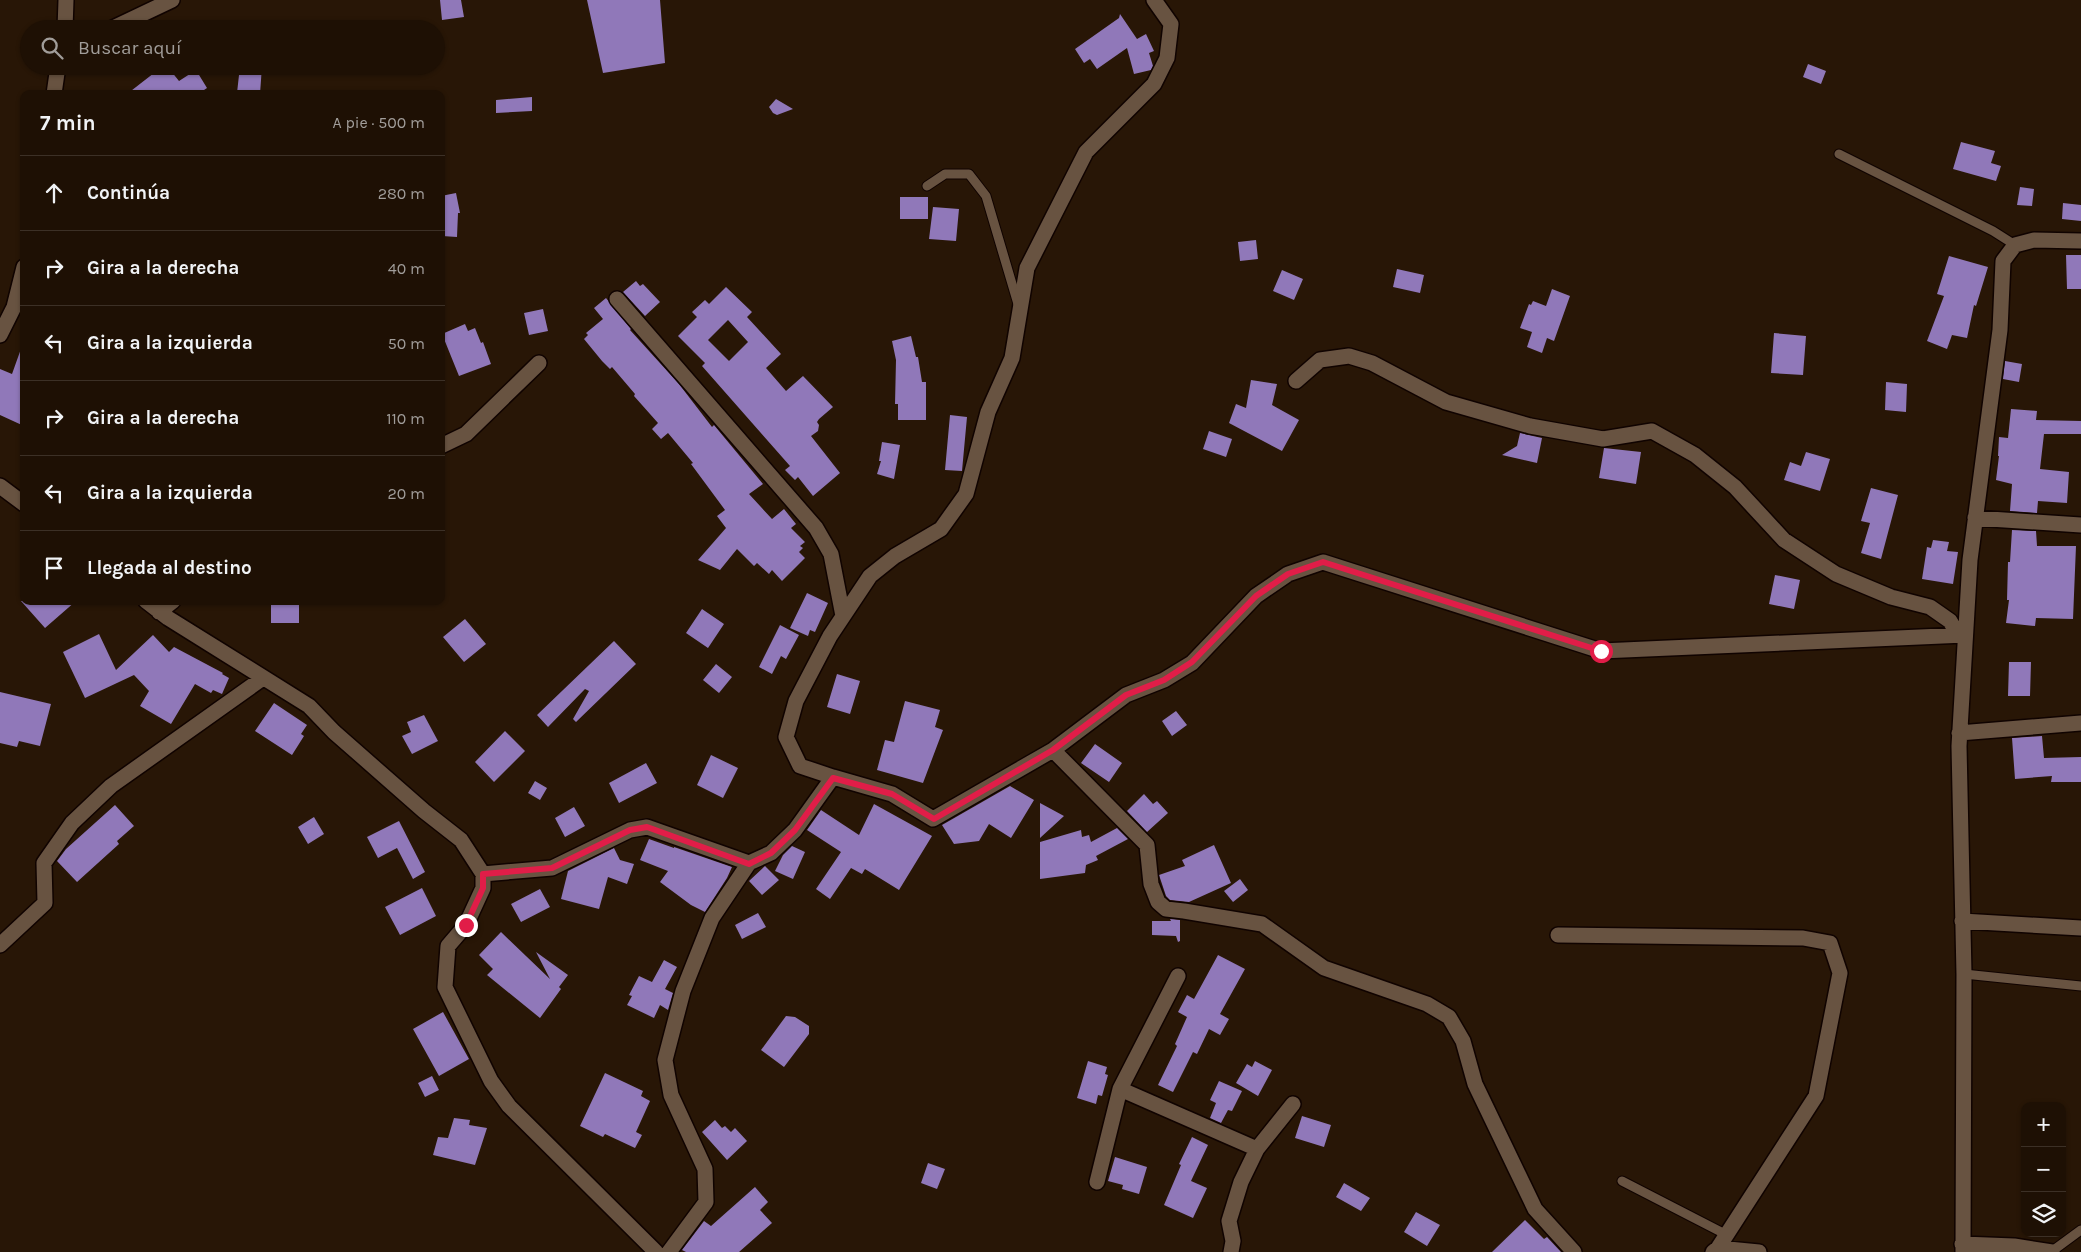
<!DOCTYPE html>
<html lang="es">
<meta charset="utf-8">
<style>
:root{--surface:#1e1004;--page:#26190e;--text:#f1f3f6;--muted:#a19d9a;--line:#3c3026}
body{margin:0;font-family:Karla,sans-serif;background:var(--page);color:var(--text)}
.controls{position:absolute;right:15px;bottom:15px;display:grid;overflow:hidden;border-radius:10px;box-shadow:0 1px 4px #0004}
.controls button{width:45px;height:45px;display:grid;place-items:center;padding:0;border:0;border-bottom:1px solid var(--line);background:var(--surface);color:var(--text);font:25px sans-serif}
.stop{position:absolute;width:15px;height:15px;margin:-11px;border:4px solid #e11d48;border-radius:50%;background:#fff}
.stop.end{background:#e11d48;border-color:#fff;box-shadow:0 1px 5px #0008}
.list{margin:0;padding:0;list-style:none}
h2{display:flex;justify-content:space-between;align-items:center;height:65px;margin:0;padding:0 20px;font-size:21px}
h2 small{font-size:16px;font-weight:400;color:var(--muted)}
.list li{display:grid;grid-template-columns:32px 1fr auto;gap:15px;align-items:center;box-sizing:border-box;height:75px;padding:0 20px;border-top:1px solid var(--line)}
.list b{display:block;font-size:19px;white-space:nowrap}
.list em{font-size:16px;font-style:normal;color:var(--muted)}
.icon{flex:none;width:28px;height:28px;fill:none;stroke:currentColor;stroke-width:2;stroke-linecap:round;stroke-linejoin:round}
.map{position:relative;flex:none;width:2081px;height:1252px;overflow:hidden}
.search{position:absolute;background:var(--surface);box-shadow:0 1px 4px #0004;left:20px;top:20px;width:425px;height:55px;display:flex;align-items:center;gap:12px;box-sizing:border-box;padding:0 18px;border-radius:28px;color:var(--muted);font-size:19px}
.panel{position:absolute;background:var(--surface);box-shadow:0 1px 4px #0004;left:20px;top:90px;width:425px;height:515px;border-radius:10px}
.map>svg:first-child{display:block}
</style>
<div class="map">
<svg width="2081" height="1252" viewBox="0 0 2081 1252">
<rect width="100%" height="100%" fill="#281606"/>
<path fill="#9078b9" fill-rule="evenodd" d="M440 0H461L464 17 442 20Z
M587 0H660L665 63 603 73Z
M1120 14 1137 39 1146 34 1154 51 1149 53 1153 66 1151 70 1134 74 1127 48 1097 69 1090 59 1084 63 1075 49 1119 18Z
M1808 64 1826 71 1821 84 1803 77Z
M163 66H167L179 81 196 70 207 88 198 94H127Z
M240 66H262L260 94 237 93Z
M532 97V111L496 113V100Z
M776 99 793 109 777 115 773 113 769 107Z
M1961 142 1995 151 1991 163 2001 166 1996 181 1953 169Z
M2020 187 2034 189 2032 206 2017 205Z
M456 193 460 213H458L457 237 442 236 443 210 441 196Z
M900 197H928V219H900Z
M2063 203 2081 205V221L2062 219Z
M933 207 959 209 956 241 929 239Z
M1256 240 1258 259 1240 261 1238 242Z
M2066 255H2081V289H2067Z
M1949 256 1988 267 1976 306 1974 305 1967 338 1952 335 1947 349 1927 341 1944 296 1937 294Z
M1397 269 1424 275 1420 293 1393 287Z
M1282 270 1303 279 1294 300 1273 291Z
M636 281 640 286 643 284 660 302 645 316 623 292Z
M726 287 752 312 747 317 781 354 766 368 786 391 803 376 833 407 819 419 817 422 819 425 818 431 811 436 840 473 813 496 798 477 795 480 785 470 790 466 702 366 705 363 678 336 697 317 692 312 705 300 709 304ZM728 320 748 342 729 361 708 340Z
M1552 289 1570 296 1554 341 1547 338 1542 353 1527 347 1532 332 1520 328 1529 304 1531 305 1533 301 1546 306Z
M606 298 631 329 630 330 679 384 712 427 714 425 763 484 749 494 772 519 784 509 796 524 791 528 805 542 800 546 803 548 799 552 805 558 782 581 772 570 769 574 757 563 754 566 737 549 720 570 698 560 726 528 717 516 725 510 691 464 693 463 668 433 661 439 652 429 658 423 634 396 635 394 612 367 610 369 602 361 584 339 588 335 586 333 603 319 594 308Z
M543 309 548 331 529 335 524 313Z
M465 324 468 331 475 328 481 343 483 342 491 364 459 376 442 334Z
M1774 333 1806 336 1803 375 1771 373Z
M911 336 916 357H918L922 382H926V420H898V404H895L896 360 892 341Z
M22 346 24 347V426L0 415V369L12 374Z
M2005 361 2022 364 2019 382 2003 379Z
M1251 380 1277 384 1272 405 1299 420 1282 451 1229 423 1236 404 1246 408Z
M1886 382 1907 384 1906 412 1885 410Z
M2011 409 2037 411 2036 420 2081 421V434H2044L2040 469 2069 472 2067 503 2038 501 2037 513 2010 511 2012 484 1996 480 1999 456H1998L1999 437 2008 438Z
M950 415 967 417 962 471 945 470Z
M1209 431 1232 439 1226 457 1203 449Z
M1520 433 1542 438 1537 463 1502 455 1517 446Z
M882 442 900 445 894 479 877 474 881 461H879Z
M1604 448 1641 452 1636 484 1599 478Z
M1806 452 1830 459 1820 491 1784 480 1790 462 1801 466Z
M1871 488 1898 495 1881 559 1861 553 1870 523 1861 521Z
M2012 530 2036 531 2037 546H2076L2073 619 2036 618 2035 626 2006 623 2009 600H2007L2008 562H2010Z
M1933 540 1949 542 1947 551 1958 552 1953 584 1922 579 1927 547 1931 548Z
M1775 575 1800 580 1794 609 1769 604Z
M807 593 828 603 815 632 810 630 808 636 790 628Z
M21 601H76L45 628Z
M271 601H299V623H271Z
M702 609 724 624 708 648 686 633Z
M465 619 486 644 464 662 443 637Z
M780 625 799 635 786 659 781 656 772 674 759 667Z
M99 634 116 670 153 635 169 652 174 647 223 673 222 674 229 678 222 694 213 690 211 693 195 684 171 724 140 706 149 691 134 675 85 698 63 652Z
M614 641 636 664 576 722 573 719 589 691 585 689 548 727 537 715Z
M2009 662H2031L2030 696H2008Z
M716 664 732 677 719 693 703 680Z
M837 674 860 681 850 714 827 707Z
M0 692 51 704 40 746 19 741 17 747 0 743Z
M905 701 940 710 935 727 943 730 923 783 877 770 885 740 894 742Z
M274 703 307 725 301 734 304 736 292 755 255 731Z
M1176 711 1187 725 1172 736 1162 721Z
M424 715 438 741 412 754 402 736 411 732 407 722Z
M505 731 525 751 494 782 475 762Z
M2042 736 2044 758 2081 757V782H2051L2052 776 2015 779 2012 738Z
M1095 744 1122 763 1109 782 1081 763Z
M711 755 738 768 723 798 697 785Z
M646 763 657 783 619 803 609 783Z
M535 781 547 788 540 800 528 793Z
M1010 786 1034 800 1011 838 989 824 979 841 954 844 942 825Z
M1144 794 1153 804 1157 801 1168 813 1147 832 1127 811Z
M1040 803 1064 816 1040 838Z
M874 804 932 836 899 890 865 869 862 874 851 868 830 899 816 889 841 852 807 830 821 810 859 835Z
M115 805 134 826 117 841 119 844 77 882 57 861 66 849Z
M574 807 585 826 565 837 555 818Z
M314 817 324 834 308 844 298 827Z
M399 821 425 872 413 879 397 848 378 858 367 837Z
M1117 828 1128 839 1096 856 1098 860 1086 865 1085 873 1040 879V842L1081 830 1082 837 1089 835 1091 842Z
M649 839 674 848V847L732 867 727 878 705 912 691 905 660 882 668 871 640 860Z
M1214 845 1231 883 1189 902 1170 900 1166 896 1159 875 1185 866 1182 860Z
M792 846 805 852 793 879 775 871 783 855Z
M614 848 620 860 634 864 627 884 608 877 599 909 561 899 568 871Z
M765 866 779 880 762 895 749 881Z
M1240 879 1248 890 1233 902 1224 891Z
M422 888 436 916 400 935 385 907Z
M540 889 550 907 521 922 511 904Z
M758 913 766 927 742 939 735 925Z
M1170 919 1180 920V941L1178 942 1176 936 1152 935V921H1171Z
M501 932 550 979 536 952 568 975 559 987 561 989 540 1018 487 975 493 969 479 955Z
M1218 955 1245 969 1220 1014 1229 1019 1220 1035 1209 1029 1197 1054 1193 1052 1173 1092 1158 1085 1177 1046 1175 1044 1187 1017 1178 1012 1187 995 1194 999Z
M664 960 677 967 665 989 673 993 668 1010 660 1005 654 1018 627 1005 632 996 629 995 639 976 652 982Z
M443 1012 469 1059 439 1076 413 1029Z
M786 1016 795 1017 809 1026V1034L784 1067 761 1050Z
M1088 1061 1107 1067 1105 1074 1108 1075 1102 1096 1098 1095 1096 1104 1077 1098Z
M1255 1061 1272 1070 1258 1096 1236 1083 1247 1064 1252 1067Z
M605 1073 643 1091 641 1096 650 1101 636 1132 642 1135 635 1148 605 1134 603 1137 580 1126Z
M432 1076 439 1090 425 1097 418 1083Z
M1219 1081 1242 1091 1232 1111 1228 1110 1221 1123 1210 1118 1216 1103 1210 1100Z
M1302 1116 1331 1125 1324 1147 1295 1138Z
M454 1118 470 1120 469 1125 487 1128 475 1165 433 1155 438 1137 448 1138Z
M715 1120 722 1128 725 1126 731 1132 735 1128 747 1141 727 1160 702 1132Z
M1192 1137 1208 1145 1191 1181 1207 1188 1193 1218 1164 1205 1181 1165 1179 1164Z
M1115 1157 1147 1167 1139 1194 1122 1189 1123 1185 1108 1181Z
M928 1163 945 1169 937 1189 921 1183Z
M1344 1183 1370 1198 1361 1211 1336 1197Z
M755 1187 768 1202 760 1210 772 1223 739 1252H686L682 1250 704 1221 711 1226Z
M1416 1212 1440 1225 1427 1246 1404 1232Z
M1525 1220 1544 1239 1547 1237 1561 1252H1492Z"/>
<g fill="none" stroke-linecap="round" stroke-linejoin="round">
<g stroke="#100300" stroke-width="11">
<path id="service" d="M1839 154 1993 231 2015 245
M927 186 945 174H969L986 196 1018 304
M1964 974 2081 986
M1622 1181 1727 1235
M2051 1252 2081 1230"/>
</g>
<g stroke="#100300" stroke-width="18">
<path id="minor" d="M65 29 66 0
M111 29 172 0
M54 94 58 66
M617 299 816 528 831 554 843 616
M0 335 14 307 24 267
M1296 381 1320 360 1349 356 1372 363 1446 402 1530 426 1603 439 1652 431 1695 455 1735 487 1784 540 1836 574 1891 597 1930 607 1950 621 1958 635
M441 446 466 434 539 363
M0 486 24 504
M1975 518 2081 525
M146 601 168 618 309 706 334 732 424 811 461 840 483 874V888L466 925 448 946 445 987 491 1081 509 1106 656 1252
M159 612 173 601
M1959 733 2081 723
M1053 750 1147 845 1151 884 1158 902 1166 909 1184 911 1262 924 1324 968 1427 1004 1449 1017 1463 1041 1475 1084 1535 1209 1574 1252
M833 777 892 794 933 819 1053 750 1126 695 1164 680 1192 663 1256 596 1288 574 1323 562 1601 651 1965 635
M483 874 552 868 630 830 647 827 749 863
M1962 921 2081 928
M1558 935 1803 938 1830 943 1840 973 1816 1096 1718 1248
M0 945 45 903 44 863 72 823 111 786 263 678
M1120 1089 1178 976
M1097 1182 1120 1089 1257 1149
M1962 1244 2014 1246 2052 1252
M669 1252 706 1202 705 1169 671 1095 665 1060 683 991 712 918 749 863 771 853 795 830 833 777 800 766 786 737 796 701 830 636 870 576 895 556 941 529 966 494 988 412 1012 358 1027 268 1086 152 1154 84 1167 58 1171 24 1154 0
M1231 1252 1233 1241 1229 1221 1241 1182 1257 1149 1293 1104
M1713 1252 1718 1248 1759 1252
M1963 1252 1964 974 1959 746 1970 560 2000 330 2003 261 2015 245 2034 240 2081 241"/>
</g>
<use href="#service" stroke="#685341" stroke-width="9"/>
<use href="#minor" stroke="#685341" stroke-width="15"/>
</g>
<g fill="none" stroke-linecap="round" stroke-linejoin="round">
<path stroke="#e11d48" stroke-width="6" d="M466 925 483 888V874L552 868 630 830 647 827 749 864 771 853 795 830 833 778 892 794 934 819 1053 750 1126 695 1164 680 1192 662 1256 596 1288 574 1323 562 1601 651"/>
</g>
</svg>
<div class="controls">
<button>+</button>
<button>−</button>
<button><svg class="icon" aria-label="layers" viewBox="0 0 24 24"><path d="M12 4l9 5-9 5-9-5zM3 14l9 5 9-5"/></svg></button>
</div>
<div class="stop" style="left:1601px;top:651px"></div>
<div class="stop end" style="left:466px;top:925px"></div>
<div class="search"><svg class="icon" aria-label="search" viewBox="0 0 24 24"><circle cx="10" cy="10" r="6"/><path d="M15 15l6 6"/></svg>Buscar aquí</div>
<section class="panel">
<h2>7 min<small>A pie · 500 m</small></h2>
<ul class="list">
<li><svg class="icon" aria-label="ahead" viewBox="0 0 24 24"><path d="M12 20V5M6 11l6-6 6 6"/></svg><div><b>Continúa</b></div><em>280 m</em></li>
<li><svg class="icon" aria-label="right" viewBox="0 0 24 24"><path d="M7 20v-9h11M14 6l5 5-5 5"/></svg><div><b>Gira a la derecha</b></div><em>40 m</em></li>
<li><svg class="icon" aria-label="left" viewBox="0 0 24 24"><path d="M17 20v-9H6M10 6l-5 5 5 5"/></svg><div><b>Gira a la izquierda</b></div><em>50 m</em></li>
<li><svg class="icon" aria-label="right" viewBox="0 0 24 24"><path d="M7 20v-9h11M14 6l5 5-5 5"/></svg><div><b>Gira a la derecha</b></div><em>110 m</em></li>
<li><svg class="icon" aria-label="left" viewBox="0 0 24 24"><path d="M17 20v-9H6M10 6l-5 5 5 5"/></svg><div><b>Gira a la izquierda</b></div><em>20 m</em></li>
<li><svg class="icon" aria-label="arrive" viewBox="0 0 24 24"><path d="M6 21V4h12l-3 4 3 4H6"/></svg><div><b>Llegada al destino</b></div></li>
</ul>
</section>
</div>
